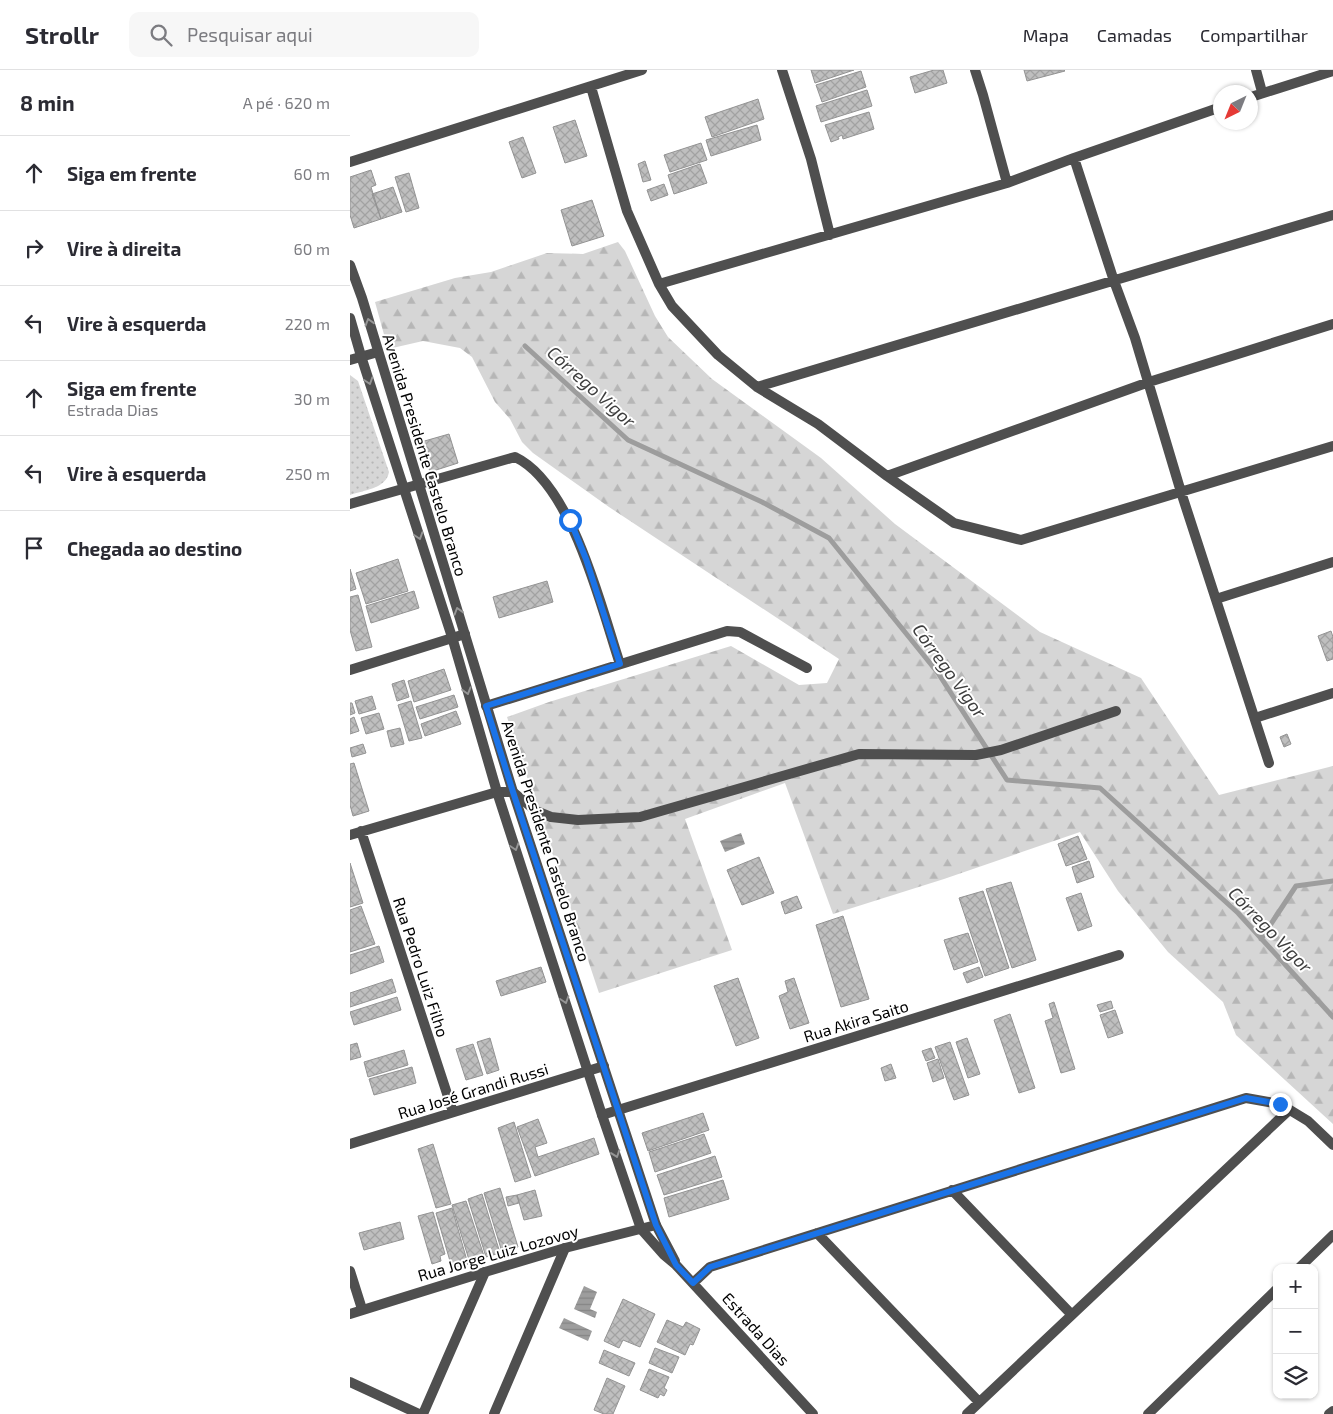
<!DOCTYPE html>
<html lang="pt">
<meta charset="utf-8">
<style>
:root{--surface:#fff;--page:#f7f7f7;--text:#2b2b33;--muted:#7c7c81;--line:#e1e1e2}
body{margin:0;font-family:"Exo 2",sans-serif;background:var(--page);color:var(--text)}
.controls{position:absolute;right:15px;bottom:15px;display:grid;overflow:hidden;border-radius:10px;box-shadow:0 1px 4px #0004}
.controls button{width:45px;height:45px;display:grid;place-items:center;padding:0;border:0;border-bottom:1px solid var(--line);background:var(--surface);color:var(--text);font:25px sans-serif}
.compass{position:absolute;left:863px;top:15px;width:45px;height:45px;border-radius:50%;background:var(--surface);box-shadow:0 1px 4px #0004;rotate:223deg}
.stop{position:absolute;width:15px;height:15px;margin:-11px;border:4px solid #1a73e8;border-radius:50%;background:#fff}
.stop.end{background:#1a73e8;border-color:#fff;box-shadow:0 1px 5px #0008}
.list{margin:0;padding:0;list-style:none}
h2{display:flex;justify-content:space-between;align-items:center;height:65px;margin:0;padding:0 20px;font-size:21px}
h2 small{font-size:16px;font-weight:400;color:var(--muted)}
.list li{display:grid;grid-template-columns:32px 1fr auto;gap:15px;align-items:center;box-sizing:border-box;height:75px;padding:0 20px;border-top:1px solid var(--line)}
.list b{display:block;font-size:19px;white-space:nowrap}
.list p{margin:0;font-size:16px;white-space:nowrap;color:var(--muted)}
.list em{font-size:16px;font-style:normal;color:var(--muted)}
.icon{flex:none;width:28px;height:28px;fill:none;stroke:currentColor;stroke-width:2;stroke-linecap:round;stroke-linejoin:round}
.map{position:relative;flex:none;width:983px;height:1344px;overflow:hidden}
header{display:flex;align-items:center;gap:30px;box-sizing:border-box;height:70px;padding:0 25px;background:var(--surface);border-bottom:1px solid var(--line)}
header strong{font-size:24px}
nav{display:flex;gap:28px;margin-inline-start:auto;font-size:18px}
.search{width:350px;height:45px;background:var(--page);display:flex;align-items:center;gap:12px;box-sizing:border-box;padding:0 18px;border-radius:10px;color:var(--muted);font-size:19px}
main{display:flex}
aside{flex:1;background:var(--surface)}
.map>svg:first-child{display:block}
</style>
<header>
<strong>Strollr</strong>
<div class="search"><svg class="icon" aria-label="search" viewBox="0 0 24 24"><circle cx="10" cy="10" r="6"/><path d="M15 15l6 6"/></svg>Pesquisar aqui</div>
<nav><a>Mapa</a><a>Camadas</a><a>Compartilhar</a></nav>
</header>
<main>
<aside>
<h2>8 min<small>A pé · 620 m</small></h2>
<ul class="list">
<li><svg class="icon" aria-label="ahead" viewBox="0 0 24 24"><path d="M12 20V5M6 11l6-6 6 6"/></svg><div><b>Siga em frente</b></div><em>60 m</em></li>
<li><svg class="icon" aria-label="right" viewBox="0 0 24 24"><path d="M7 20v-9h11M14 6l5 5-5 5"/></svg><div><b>Vire à direita</b></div><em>60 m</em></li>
<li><svg class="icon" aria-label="left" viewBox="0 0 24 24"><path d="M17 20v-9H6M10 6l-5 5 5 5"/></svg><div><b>Vire à esquerda</b></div><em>220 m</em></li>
<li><svg class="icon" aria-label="ahead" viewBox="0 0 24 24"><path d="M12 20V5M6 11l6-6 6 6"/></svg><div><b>Siga em frente</b><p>Estrada Dias</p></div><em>30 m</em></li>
<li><svg class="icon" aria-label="left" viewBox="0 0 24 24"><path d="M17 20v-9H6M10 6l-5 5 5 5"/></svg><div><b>Vire à esquerda</b></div><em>250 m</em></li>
<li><svg class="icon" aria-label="arrive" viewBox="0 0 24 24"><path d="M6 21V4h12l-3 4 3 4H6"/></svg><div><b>Chegada ao destino</b></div></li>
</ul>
</aside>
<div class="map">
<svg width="983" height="1344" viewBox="0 0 983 1344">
<defs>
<pattern id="grass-dots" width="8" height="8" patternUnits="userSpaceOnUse" patternTransform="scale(1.25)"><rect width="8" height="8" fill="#d6d6d6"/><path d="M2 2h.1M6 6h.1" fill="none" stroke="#b6b6b6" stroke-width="1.8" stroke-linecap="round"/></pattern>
<pattern id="forest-firs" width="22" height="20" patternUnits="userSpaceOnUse" patternTransform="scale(1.25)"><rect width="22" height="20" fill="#d6d6d6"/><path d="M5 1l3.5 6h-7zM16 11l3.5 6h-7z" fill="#b6b6b6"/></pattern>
<pattern id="water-rules" width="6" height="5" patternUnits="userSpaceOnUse" patternTransform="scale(1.25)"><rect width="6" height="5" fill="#9d9d9d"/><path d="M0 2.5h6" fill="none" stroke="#858585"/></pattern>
<pattern id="building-cross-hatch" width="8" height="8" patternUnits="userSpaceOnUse" patternTransform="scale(1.25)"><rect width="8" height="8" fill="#bfbfbf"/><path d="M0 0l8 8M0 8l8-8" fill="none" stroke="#a2a2a2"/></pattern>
</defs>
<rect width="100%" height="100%" fill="#fff"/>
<path fill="url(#grass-dots)" d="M0 305 8 311 39 402C36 419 14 420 0 425Z"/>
<path fill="url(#forest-firs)" d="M268 172 275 181 305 246 318 267 362 309 471 388 545 454 690 562 791 608 869 725 983 696V1054L886 965 873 932 818 882 768 821 730 762 594 809 483 844 435 713 335 749 382 880 249 923 157 647 199 632 381 576 449 615 477 613 489 589 259 437 183 383 172 372 160 349 145 332 122 287 110 278 73 271 38 279 25 232 105 208 141 202 197 183 233 184Z"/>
<path fill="url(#water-rules)" d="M391 763 395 774 375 782 370 771Z
M234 1216 247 1222 240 1239 247 1242 245 1248 224 1239Z
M214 1248 242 1261 238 1271 209 1258Z"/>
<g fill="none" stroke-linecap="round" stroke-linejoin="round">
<path stroke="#9d9d9d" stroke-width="5" d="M175 276 278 370 412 432 479 468 588 603 657 710 750 718 888 843 983 947
M911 869 946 816 983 811"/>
</g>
<path fill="url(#building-cross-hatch)" stroke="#939393" d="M461 0H504L465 13Z
M584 0H593L597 13 565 23 560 7Z
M674 0H714L715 1 677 11Z
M511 1 516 17 472 32 466 15Z
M517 20 522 36 471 52 466 36Z
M408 29 414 49 362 67 355 47Z
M519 42 524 59 493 69 492 65 488 67 489 69 481 72 475 55Z
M225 50 237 86 215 93 203 57Z
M407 55 411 70 361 86 356 70Z
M173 67 186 103 172 108 159 72Z
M351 73 357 90 320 102 314 85Z
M295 91 301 110 293 112 288 94Z
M350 94 357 113 324 124 318 105Z
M21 100 26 115 21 117 31 149 4 158 0 145V107Z
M59 103 69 138 56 142 45 107Z
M314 114 318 125 301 131 297 120Z
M43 117 52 142 31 149 22 124Z
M242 130 254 166 222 176 211 140Z
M99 364 108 393 80 402 71 372Z
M48 489 58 521 16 534 6 503Z
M0 499 6 519 0 521Z
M197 511 203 532 149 548 143 527Z
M64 521 69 538 21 553 16 536Z
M8 525 22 577 6 581 0 560V527Z
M981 561 983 567V589L977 591 968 566Z
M94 599 101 620 64 632 58 611Z
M54 610 59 627 47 631 42 614Z
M104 625 108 637 70 649 66 637Z
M22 626 26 639 9 644 5 631Z
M61 631 72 668 59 671 48 635Z
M0 633H2L5 643 0 645Z
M106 641 111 654 75 666 71 654Z
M29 643 34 659 16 664 11 648Z
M4 647 9 661 0 664V649Z
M50 658 54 674 41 677 37 661Z
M937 664 941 674 934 677 930 667Z
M13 674 16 683 2 687 0 678Z
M4 693 19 741 3 746 0 735V694Z
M728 766 737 789 716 796 708 774Z
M409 787 424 823 392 835 377 800Z
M739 791 744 807 727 813 722 797Z
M0 793 13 833 0 837Z
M661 812 686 890 662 898 636 819Z
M633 821 659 898 635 906 609 828Z
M731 823 742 856 728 861 716 828Z
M447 826 452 838 435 844 431 832Z
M11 836 25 874 0 882V840Z
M493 846 519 929 491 937 466 855Z
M618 863 628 892 604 900 594 870Z
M29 876 34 892 0 904V885Z
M191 897 196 912 151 926 146 911Z
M629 897 633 907 617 913 613 903Z
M388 908 409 968 386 976 364 916Z
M444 908 459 953 440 959 429 926 438 922 435 911Z
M42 909 46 922 0 937V923Z
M47 927 51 940 4 955 0 942Z
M761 931 763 938 750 942 747 935Z
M704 932 725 999 711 1003 695 951 703 948 699 934Z
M765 940 773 963 758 968 750 945Z
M660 944 685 1018 669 1023 644 950Z
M140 968 149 1000 137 1004 127 972Z
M617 968 630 1004 618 1008 606 972Z
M600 972 619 1025 604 1030 585 977Z
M7 973 11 987 0 990V975Z
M123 974 133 1005 116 1010 106 979Z
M581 978 585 988 576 991 572 981Z
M54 980 58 995 18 1007 14 992Z
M588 989 594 1008 583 1012 577 993Z
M541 994 546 1008 535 1011 531 998Z
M62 997 66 1013 24 1025 19 1009Z
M353 1043 359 1060 298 1081 292 1063Z
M188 1049 197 1073 185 1077 188 1087 244 1068 249 1084 185 1106 167 1057Z
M164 1052 181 1107 165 1112 148 1058Z
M354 1064 361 1083 305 1102 299 1082Z
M83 1074 101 1134 86 1138 68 1079Z
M365 1086 372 1107 314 1125 307 1105Z
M373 1110 379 1129 319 1147 314 1128Z
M150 1118 168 1177 152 1182 134 1123Z
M185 1120 192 1146 174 1150 167 1125Z
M132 1124 150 1183 136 1187 118 1129Z
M167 1125 169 1133 158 1136 156 1127Z
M116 1131 135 1189 120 1193 102 1135Z
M102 1138 118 1194 102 1198 86 1143Z
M83 1142 95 1184 90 1186 91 1191 82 1194 68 1146Z
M50 1152 54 1169 14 1180 9 1163Z
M273 1229 305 1244 290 1277 273 1270 269 1278 254 1271Z
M317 1250 333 1257 336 1252 350 1259 343 1275 340 1274 335 1285 307 1272Z
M305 1278 329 1287 322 1303 299 1293Z
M254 1280 285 1293 279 1306 249 1293Z
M299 1299 319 1307 314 1318 317 1320 314 1326 310 1324 308 1328 290 1320Z
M257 1308 275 1316 263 1344H254L244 1340Z"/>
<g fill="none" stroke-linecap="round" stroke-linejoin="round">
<path stroke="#4f4f4f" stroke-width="10" d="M432 0 461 89 480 165
M625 0 633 25 657 113
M906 0 912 22
M241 17 277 141 309 214 322 236 368 285 407 317 468 354 537 406 604 453 671 470 983 376
M901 27 983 1
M724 88 764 211 785 268 831 422 919 693
M0 92 292 0
M309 214 657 113 724 88 871 37
M0 290 28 282
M407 317 983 145
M537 406 799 312 983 254
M0 434 165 387C222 414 251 537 270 594
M866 529 983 492
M0 600 115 564
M136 636 377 561 390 562 457 598
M905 648 983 623
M11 761 103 1042
M0 765 147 722H163L186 741 201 747 228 750 290 747 509 684 626 685 651 680 766 641
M252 1045 769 885
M0 1074 254 996
M602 1120 722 1245
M306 1155 325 1191
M291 1159 314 1185 326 1195 463 1344
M467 1163 629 1332
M949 1198 983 1165
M0 1201 12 1239
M343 1213 360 1197 896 1028 930 1034 958 1051 983 1075
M0 1312 69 1344
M73 1344 135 1202
M144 1344 215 1178
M617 1344 939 1040
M798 1344 927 1219
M979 1344 983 1341"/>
<path stroke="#4f4f4f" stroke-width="10" d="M0 195 12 228 163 722 306 1155 215 1178 135 1202 0 1244
M0 248 11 286 102 567 147 722 252 1045 291 1159"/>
</g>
<defs><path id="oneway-chevron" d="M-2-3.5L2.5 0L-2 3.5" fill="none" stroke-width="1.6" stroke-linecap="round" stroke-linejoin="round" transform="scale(1.25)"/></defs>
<g stroke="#959595">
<use href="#oneway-chevron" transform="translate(19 252) rotate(-107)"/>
<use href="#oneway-chevron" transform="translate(19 311) rotate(72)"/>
<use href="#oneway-chevron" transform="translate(69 466) rotate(72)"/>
<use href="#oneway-chevron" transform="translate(108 541) rotate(-107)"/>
<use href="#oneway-chevron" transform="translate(117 621) rotate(74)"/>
<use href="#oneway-chevron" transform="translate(165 777) rotate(72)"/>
<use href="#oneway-chevron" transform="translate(215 930) rotate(72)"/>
<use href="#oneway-chevron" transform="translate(266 1084) rotate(71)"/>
</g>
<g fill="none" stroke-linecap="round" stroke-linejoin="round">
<path stroke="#1a73e8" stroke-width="6" d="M220 450 236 489 270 594 136 636 163 722 306 1155 326 1195 343 1213 360 1197 896 1028 930 1034"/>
</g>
<g text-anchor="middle" stroke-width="4" stroke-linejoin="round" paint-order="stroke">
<g font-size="16" fill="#000" stroke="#fff">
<text transform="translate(75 385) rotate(73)" y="6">Avenida Presidente Castelo Branco</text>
<text transform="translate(196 771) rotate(72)" y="6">Avenida Presidente Castelo Branco</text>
<text transform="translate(71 897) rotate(72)" y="6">Rua Pedro Luiz Filho</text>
<text transform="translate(506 951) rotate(-17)" y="6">Rua Akira Saito</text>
<text transform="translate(123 1021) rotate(-17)" y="6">Rua José Grandi Russi</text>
<text transform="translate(148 1183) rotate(-16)" y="6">Rua Jorge Luiz Lozovoy</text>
<text transform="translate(406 1259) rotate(48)" y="6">Estrada Dias</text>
</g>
<g font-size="18" font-style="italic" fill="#3e3e3e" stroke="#fff">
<text transform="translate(241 317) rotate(42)" y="6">Córrego Vigor</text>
<text transform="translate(599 601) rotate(54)" y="6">Córrego Vigor</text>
<text transform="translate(920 860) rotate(46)" y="6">Córrego Vigor</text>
</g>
</g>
</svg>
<div class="controls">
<button>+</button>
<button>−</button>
<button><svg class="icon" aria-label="layers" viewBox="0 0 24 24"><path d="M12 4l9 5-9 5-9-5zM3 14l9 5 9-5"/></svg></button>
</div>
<svg class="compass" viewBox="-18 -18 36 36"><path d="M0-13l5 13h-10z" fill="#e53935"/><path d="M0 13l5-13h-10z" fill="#7c7c81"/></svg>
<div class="stop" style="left:220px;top:450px"></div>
<div class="stop end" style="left:930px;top:1034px"></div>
</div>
</main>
